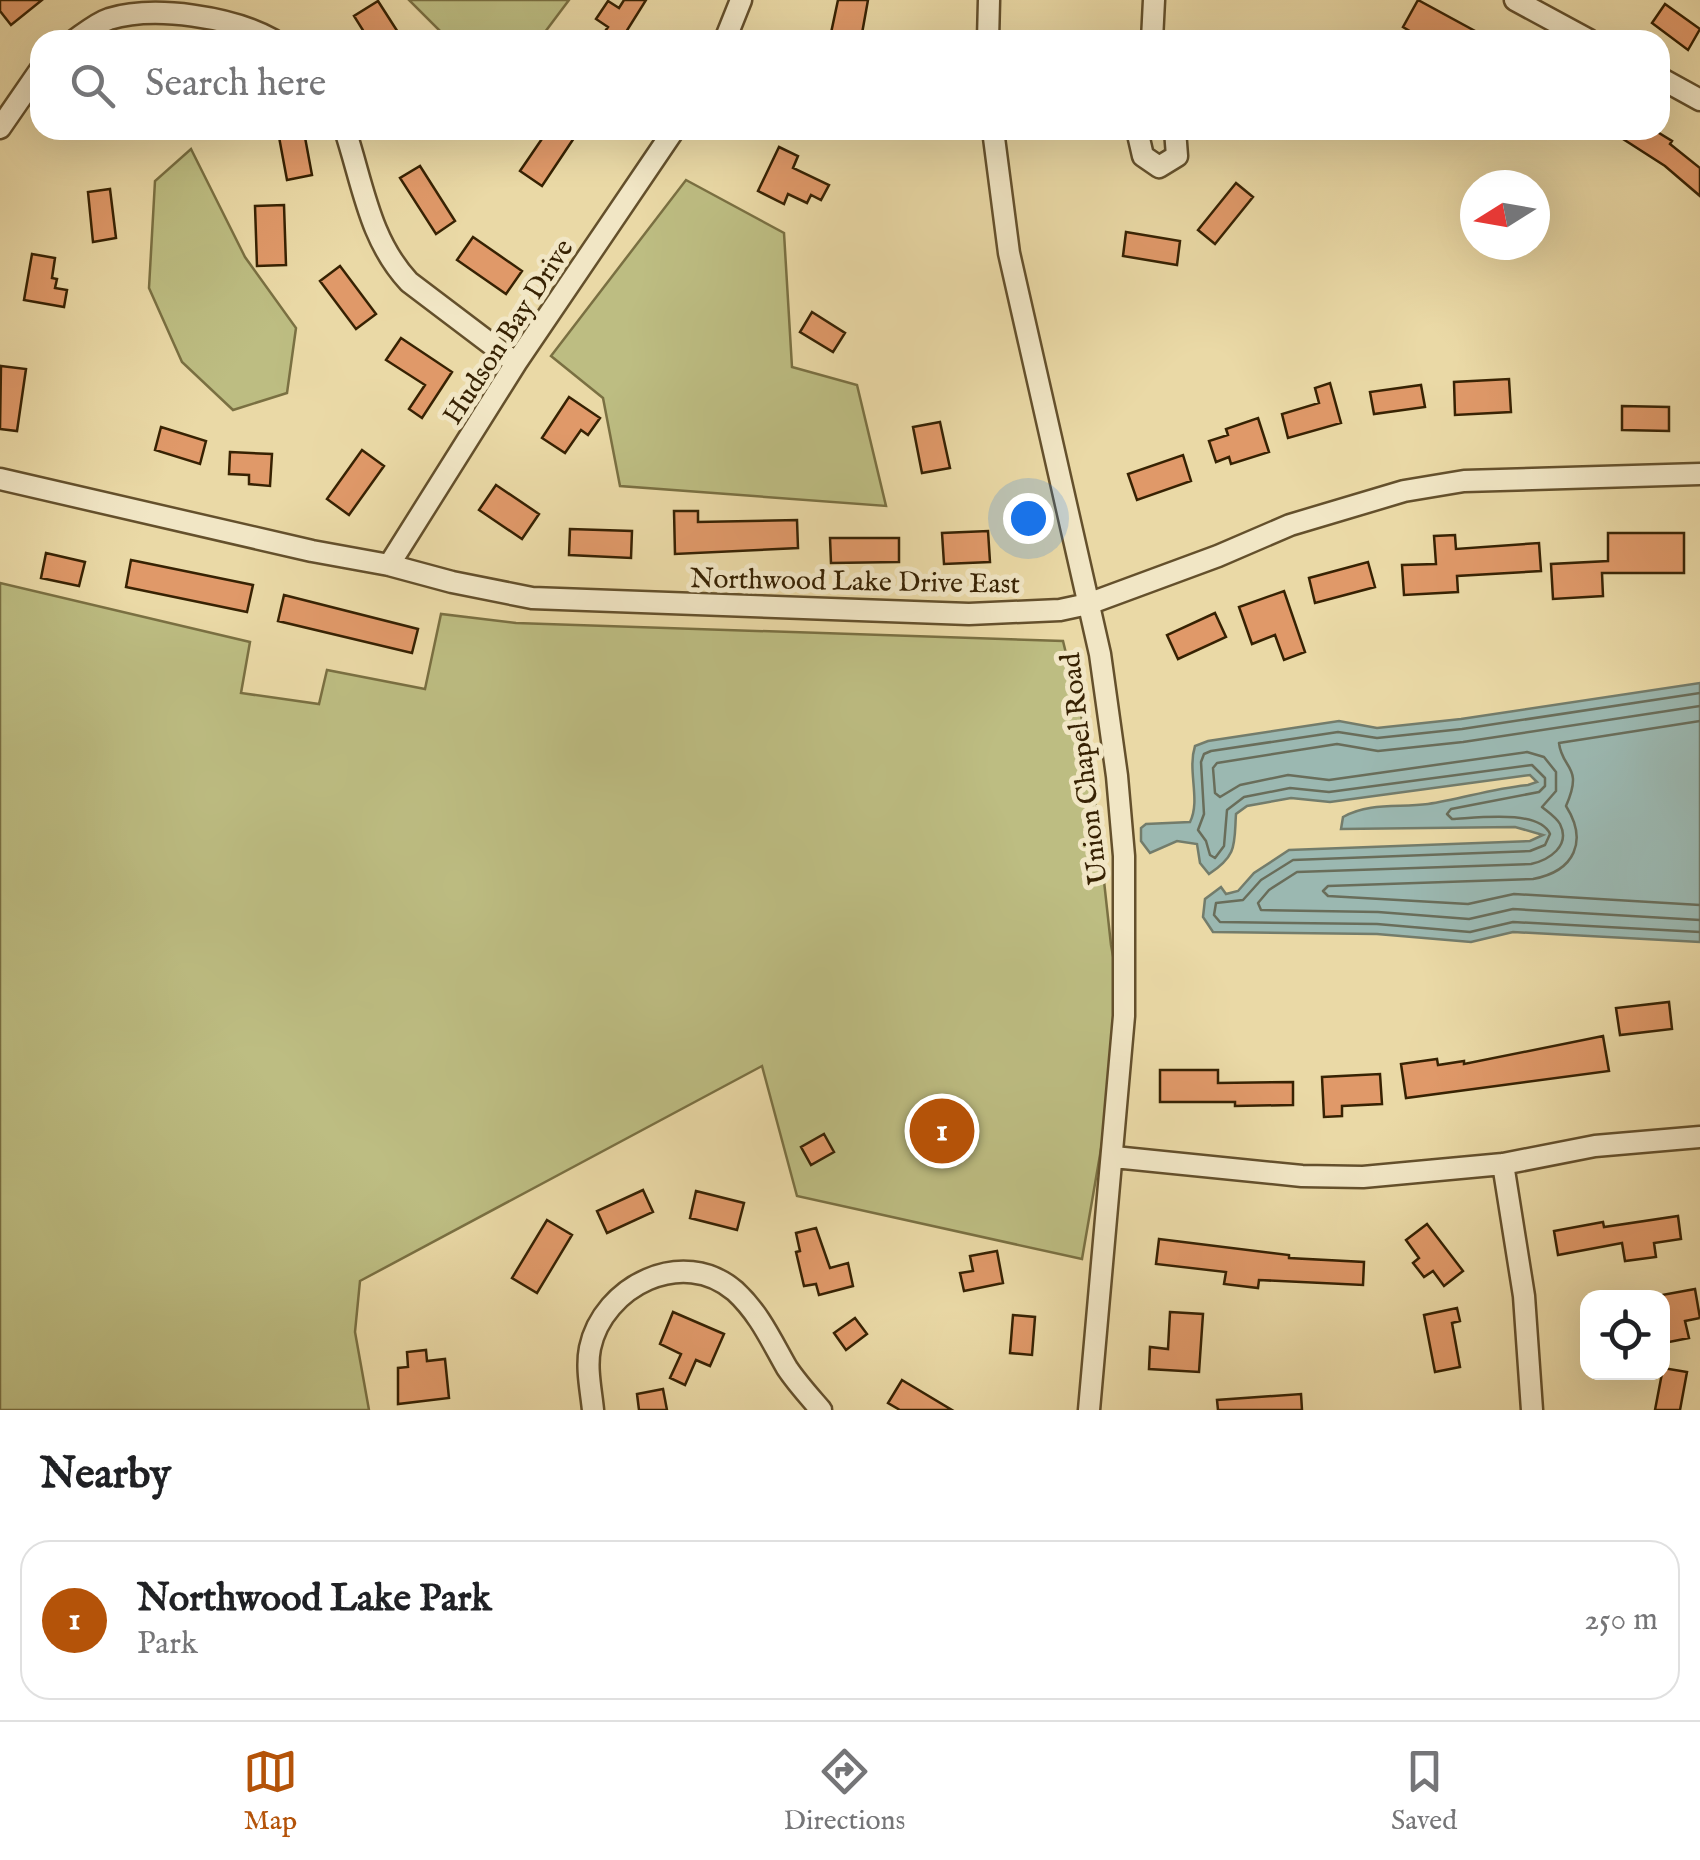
<!DOCTYPE html>
<style>
:root{--surface:#fff;--page:#f2f2f2;--text:#202124;--muted:#757577;--line:#e0e0e0;--accent:#b45309}
body{margin:0;font-family:"IM FELL English",serif;background:var(--page);color:var(--text)}
.controls{position:absolute;right:30px;bottom:30px;display:grid;overflow:hidden;border-radius:20px;box-shadow:0 10px 40px #0002}
.controls button{width:90px;height:90px;display:grid;place-items:center;padding:0;border:0;border-bottom:2px solid var(--line);background:var(--surface);color:var(--text);font:50px sans-serif}
.compass{position:absolute;left:1460px;top:170px;width:90px;height:90px;border-radius:50%;background:var(--surface);box-shadow:0 10px 40px #0002;rotate:259deg}
.you{position:absolute;left:1028px;top:518px;width:35px;height:35px;margin:-25px;border:8px solid #fff;border-radius:50%;background:#1a73e8;box-shadow:0 0 0 15px #1a73e833}
.badge{display:grid;place-items:center;width:65px;height:65px;border-radius:50%;background:var(--accent);color:#fff;font-size:32px;font-weight:700}
.pin{position:absolute;translate:-50% -50%;border:5px solid #fff;box-shadow:0 2px 10px #0006}
.list{margin:0;padding:0;list-style:none}
h2{display:flex;justify-content:space-between;align-items:center;height:130px;margin:0;padding:0 40px;font-size:42px}
h2 small{font-size:32px;font-weight:400;color:var(--muted)}
.list li{display:grid;grid-template-columns:65px 1fr auto;gap:30px;align-items:center;box-sizing:border-box;height:160px;margin:0 20px 20px;padding:0 20px;border:2px solid var(--line);border-radius:30px}
.list b{display:block;font-size:38px;white-space:nowrap}
.list p{margin:0;font-size:32px;white-space:nowrap;color:var(--muted)}
.list em{font-size:32px;font-style:normal;color:var(--muted)}
.icon{flex:none;width:55px;height:55px;fill:none;stroke:currentColor;stroke-width:2;stroke-linecap:round;stroke-linejoin:round}
.map{position:relative;flex:none;width:1700px;height:1410px;overflow:hidden}
.search{position:absolute;background:var(--surface);box-shadow:0 10px 40px #0002;left:30px;right:30px;top:30px;height:110px;display:flex;align-items:center;gap:25px;box-sizing:border-box;padding:0 35px;border-radius:30px;color:var(--muted);font-size:38px}
.sheet{height:310px;background:var(--surface)}
nav{display:flex;justify-content:space-around;align-items:center;box-sizing:border-box;height:140px;border-top:2px solid var(--line);background:var(--surface);font-size:28px;color:var(--muted)}
nav a{display:grid;justify-items:center;gap:5px}
nav .on{color:var(--accent)}
.map>svg:first-child{display:block}
</style>
<div class="map">
<svg width="1700" height="1410" viewBox="0 0 1700 1410">
<rect width="100%" height="100%" fill="#ead9a6"/>
<filter id="stains"><feTurbulence type="fractalNoise" baseFrequency=".002" numOctaves="4"/><feColorMatrix values="0 0 0 0 .2 0 0 0 0 .09 0 0 0 0 .02 0 0 0 .5 -.17"/></filter>
<radialGradient id="worn" r=".72"><stop offset=".6" stop-color="#630" stop-opacity="0"/><stop offset="1" stop-color="#630" stop-opacity=".3"/></radialGradient>
<path fill="#bdbd82" stroke="#7a7042" stroke-width="2.5" d="M409 0H569L539 40H449Z
M191 149 245 257 296 328 287 393 233 410 182 362 149 288 155 181Z
M686 180 784 233 792 367 857 385 886 506 620 486 603 398 551 356Z
M0 583 250 642 241 693 319 704 327 670 425 689 441 614 516 623 1063 641 1090 753 1111 945 1124 1016 1082 1259 797 1196 762 1066 360 1281 355 1332 369 1410H0Z"/>
<path fill="#9bb8b1" stroke="#737c6b" stroke-width="2.5" d="M1700 683V942L1513 932 1471 942 1377 934 1213 932 1203 917 1205 899 1221 887 1226 894 1238 891 1254 873 1289 850 1530 841 1543 835 1515 827 1341 829 1343 817C1370 802 1399 808 1428 804 1461 799 1494 788 1528 785L1537 782 1530 775 1330 802 1291 798 1247 806 1236 814C1234 844 1238 855 1209 874L1200 863 1197 844 1177 841 1150 853 1141 841V828L1146 824 1190 822C1201 800 1187 771 1195 746L1208 741 1339 721 1377 728 1461 719Z"/>
<g fill="none" stroke-linecap="round" stroke-linejoin="round">
<path stroke="#696d5a" stroke-width="2.5" d="M1700 693 1462 729 1377 738 1338 732 1211 751 1204 754 1201 762 1204 814 1198 830 1206 841 1210 855 1215 858 1224 846 1227 810 1244 797 1290 788 1329 792 1532 765 1545 778V786L1539 792 1451 809 1447 814 1452 819C1476 818 1539 809 1550 834L1545 845 1530 851 1293 860 1261 880 1243 900 1216 903 1214 915 1220 922 1377 924 1470 932 1513 922 1700 932
M1700 706 1463 742 1378 751 1337 744 1217 763 1213 768 1215 793 1220 797 1240 785 1288 775 1329 780 1527 752 1544 757 1556 772V791L1542 807C1548 812 1556 817 1560 824 1571 846 1549 860 1531 864L1297 872 1269 890 1258 903 1261 910 1378 912 1469 919 1513 909 1700 920
M1700 721 1559 743C1562 770 1584 765 1566 806 1588 841 1575 871 1533 879L1328 886 1323 891 1328 896 1468 904 1514 894 1700 905"/>
</g>
<path fill="#e09969" stroke="#372203" stroke-width="2.5" d="M0 0H42L11 25 0 11Z
M624 0H646L621 40H599L608 27 596 19 608 1 619 8Z
M838 0H868L861 39 831 33Z
M1418 0 1475 31 1470 40H1425L1403 27Z
M378 1 403 40H369L354 16Z
M1665 4 1700 29 1688 50 1652 23Z
M548 130H562L574 138 542 186 520 171Z
M1609 130H1654L1672 141 1670 144 1700 168V196L1665 166Z
M304 132 312 175 287 180 279 137Z
M779 147 798 156 793 168 829 185 821 200 811 195 807 203 788 194 784 204 758 191Z
M420 166 455 221 436 234 400 178Z
M1236 183 1253 197 1215 244 1198 230Z
M110 189 116 238 93 242 88 192Z
M284 205 286 265 257 266 255 206Z
M1126 232 1180 241 1177 265 1123 256Z
M473 237 522 271 506 294 457 260Z
M32 254 55 258 52 278 57 279 55 288 67 290 64 307 24 300Z
M340 266 376 314 356 329 320 281Z
M812 312 845 333 833 352 800 332Z
M401 338 452 372 422 418 409 409 425 385 386 360Z
M1 366 26 369 17 431 0 429Z
M1509 379 1511 412 1455 415 1454 382Z
M1330 383 1341 423 1288 438 1282 414 1319 403 1315 388Z
M1421 385 1425 407 1374 414 1370 392Z
M569 397 600 418 588 435 581 430 565 453 542 438Z
M1622 406 1669 407V431L1622 430Z
M1258 418 1269 452 1231 464 1229 457 1216 462 1209 441 1228 435 1226 429Z
M940 422 950 468 922 473 913 427Z
M161 427 206 441 200 464 155 450Z
M362 450 384 466 349 515 327 499Z
M230 452 272 454 270 486 249 484V475L229 474Z
M1183 455 1191 481 1137 500 1128 474Z
M496 485 539 514 522 539 479 510Z
M674 511H698V522L797 520 798 548 675 554Z
M570 529 632 531 631 558 569 555Z
M988 531 990 562 944 564 942 533Z
M1608 533H1684V573H1602L1603 596 1553 599 1551 564 1608 561Z
M1455 535 1456 549 1539 543 1541 571 1457 576 1458 592 1404 595 1402 565 1436 564 1434 536Z
M830 538H899V562L831 563Z
M46 553 85 562 79 586 41 578Z
M131 560 253 585 247 612 126 587Z
M1368 562 1375 587 1315 603 1309 578Z
M1284 591 1305 652 1284 660 1275 635 1252 644 1239 607Z
M284 595 418 629 412 653 278 621Z
M1215 613 1226 637 1178 659 1167 635Z
M1669 1002 1672 1029 1620 1035 1616 1008Z
M1603 1036 1609 1071 1406 1098 1401 1064 1437 1059 1438 1065 1464 1061V1064Z
M1160 1070H1218V1083L1293 1082V1105L1235 1106V1102H1160Z
M1380 1074 1382 1104 1342 1106V1116L1324 1117 1322 1077Z
M824 1134 834 1152 811 1165 801 1147Z
M643 1190 653 1212 607 1233 597 1211Z
M696 1191 744 1203 737 1230 690 1218Z
M1678 1216 1681 1239 1654 1243 1656 1257 1625 1261 1622 1243 1558 1255 1554 1231 1603 1222 1604 1227Z
M547 1220 572 1235 537 1293 512 1278Z
M1427 1224 1463 1271 1444 1286 1433 1271 1424 1277 1413 1263 1419 1258 1406 1240Z
M816 1228 830 1268 848 1263 853 1286 819 1295 816 1284 804 1286 796 1252 800 1251 796 1233Z
M1159 1239 1289 1255V1258L1364 1262 1363 1285 1259 1280 1258 1288 1224 1284 1226 1272 1156 1264Z
M997 1251 1003 1283 964 1291 960 1273 973 1271 970 1256Z
M1695 1289 1700 1318 1685 1321 1689 1338 1664 1343 1662 1295Z
M1457 1308 1460 1321 1452 1323 1460 1367 1435 1372 1424 1315Z
M673 1312 724 1334 710 1366 696 1360 685 1385 670 1378 681 1354 660 1344Z
M1170 1312 1203 1314 1199 1372 1149 1369 1150 1347 1168 1349Z
M1013 1315 1035 1317 1032 1355 1010 1353Z
M855 1318 867 1334 846 1350 834 1333Z
M426 1350 427 1361 445 1359 449 1398 398 1404V1368L408 1367 407 1352Z
M1663 1368 1687 1372 1680 1410H1655Z
M902 1380 952 1410H900L888 1403Z
M663 1389 667 1410H639L637 1394Z
M1301 1394 1302 1410H1218L1217 1400Z"/>
<g fill="none" stroke-linecap="round" stroke-linejoin="round">
<g stroke="#64502c" stroke-width="25">
<path id="minor" d="M1515 0 1589 40
M75 40C85 33 97 23 109 19 155 5 232 17 273 40
M725 40 741 0
M988 40 989 0
M1152 40 1154 0
M1660 78 1700 100
M0 128 40 70
M345 130C363 184 369 239 409 282L516 363
M993 130 1009 253 1100 654 1117 776 1124 856V1016L1089 1410
M1137 130 1143 156 1159 167 1177 156 1175 130
M0 479 312 551 389 565 452 582 532 598 969 614 1060 610 1088 604 1218 556 1290 525 1404 491 1464 481 1700 474
M389 565 516 363 674 130
M1114 1157 1302 1176 1363 1177 1503 1164 1595 1146 1700 1137
M1503 1164 1524 1296 1532 1410
M593 1410C591 1390 586 1368 590 1348 603 1286 683 1246 735 1291 759 1313 771 1340 787 1368 797 1383 809 1396 821 1410"/>
</g>
<use href="#minor" stroke="#f1e6c5" stroke-width="20"/>
</g>
<g text-anchor="middle" stroke-width="10" stroke-linejoin="round" paint-order="stroke">
<g font-size="28" fill="#372203" stroke="#f1e6c5">
<text transform="translate(507 331) rotate(-57)" y="10">Hudson Bay Drive</text>
<text transform="translate(855 580) rotate(1)" y="10">Northwood Lake Drive East</text>
<text transform="translate(1083 769) rotate(-97)" y="10">Union Chapel Road</text>
</g>
</g>
<rect width="100%" height="100%" filter="url(#stains)"/>
<rect width="100%" height="100%" fill="url(#worn)"/>
</svg>
<div class="controls">
<button><svg class="icon" aria-label="locate" viewBox="0 0 24 24"><circle cx="12" cy="12" r="6"/><path d="M12 2v4M12 18v4M2 12h4M18 12h4"/></svg></button>
</div>
<svg class="compass" viewBox="-18 -18 36 36"><path d="M0-13l5 13h-10z" fill="#e53935"/><path d="M0 13l5-13h-10z" fill="#757577"/></svg>
<div class="you"></div>
<div class="pin badge" style="left:942px;top:1131px">1</div>
<div class="search"><svg class="icon" aria-label="search" viewBox="0 0 24 24"><circle cx="10" cy="10" r="6"/><path d="M15 15l6 6"/></svg>Search here</div>
</div>
<section class="sheet">
<h2>Nearby<small></small></h2>
<ul class="list">
<li><span class="badge">1</span><div><b>Northwood Lake Park</b><p>Park</p></div><em>250 m</em></li>
</ul>
</section>
<nav>
<a class="on"><svg class="icon" aria-label="map" viewBox="0 0 24 24"><path d="M3 6l6-2 6 2 6-2v14l-6 2-6-2-6 2zM9 4v14M15 6v14"/></svg>Map</a>
<a><svg class="icon" aria-label="directions" viewBox="0 0 24 24"><path d="M12 3l9 9-9 9-9-9zM9 14v-3h6M13 9l2 2-2 2"/></svg>Directions</a>
<a><svg class="icon" aria-label="saved" viewBox="0 0 24 24"><path d="M7 4h10v16l-5-4-5 4z"/></svg>Saved</a>
</nav>
